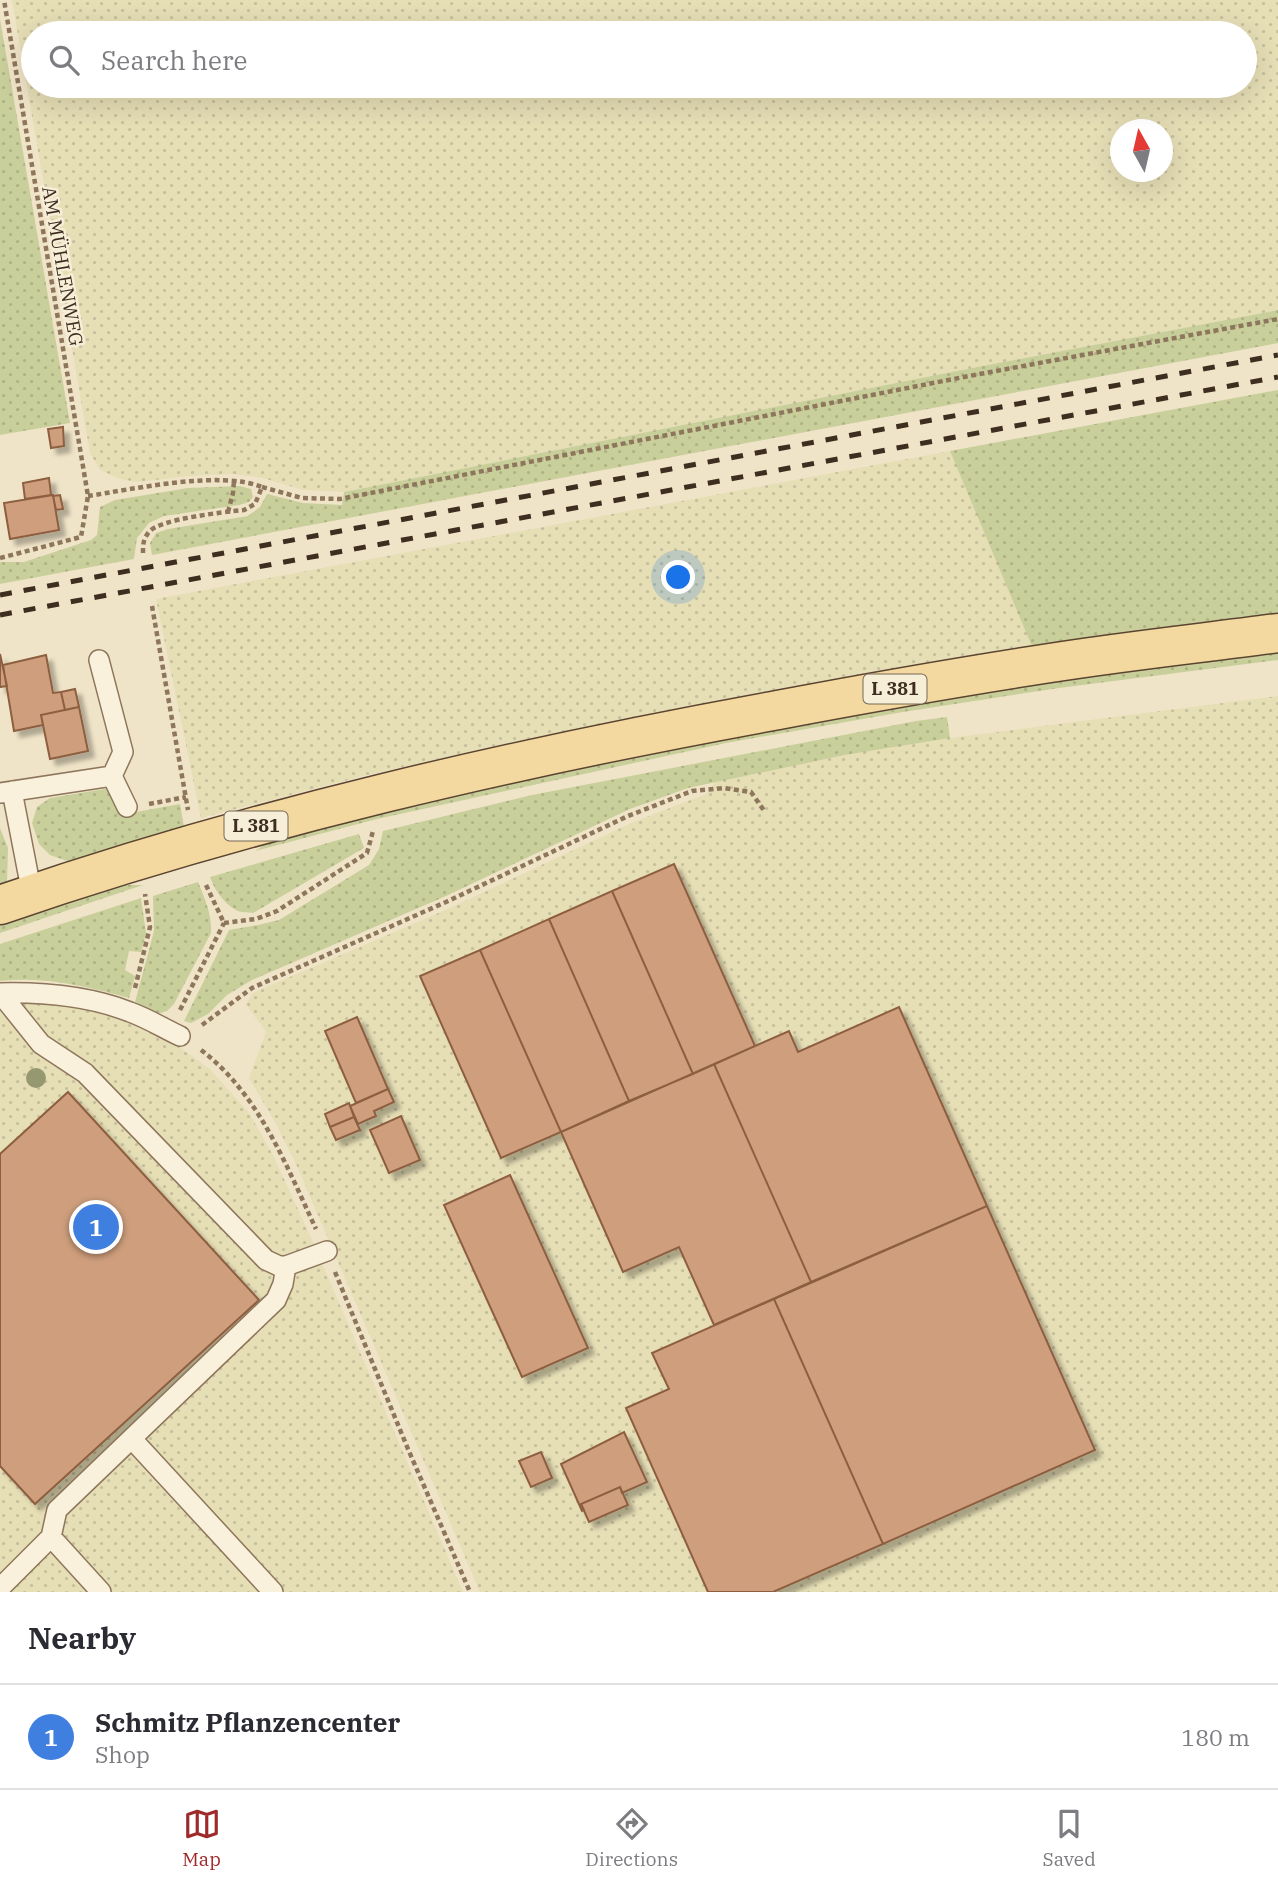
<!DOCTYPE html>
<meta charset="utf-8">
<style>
:root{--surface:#fff;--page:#f7f7f7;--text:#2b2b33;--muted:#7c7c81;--line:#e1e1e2;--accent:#9e2a2b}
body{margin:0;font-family:"IBM Plex Serif",serif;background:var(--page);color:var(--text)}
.compass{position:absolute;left:1110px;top:119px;width:63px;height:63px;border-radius:50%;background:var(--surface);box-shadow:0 7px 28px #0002;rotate:352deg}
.you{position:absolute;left:679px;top:578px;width:24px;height:24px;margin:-18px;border:5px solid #fff;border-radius:50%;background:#1a73e8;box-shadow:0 0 0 10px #1a73e833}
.badge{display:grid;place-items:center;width:46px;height:46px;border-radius:50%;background:var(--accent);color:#fff;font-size:23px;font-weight:700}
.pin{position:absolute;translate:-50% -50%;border:4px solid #fff;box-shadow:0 2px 7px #0006}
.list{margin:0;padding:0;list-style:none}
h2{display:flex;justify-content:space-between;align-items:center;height:91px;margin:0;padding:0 28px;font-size:30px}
h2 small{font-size:23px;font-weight:400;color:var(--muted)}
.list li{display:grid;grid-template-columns:46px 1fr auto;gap:21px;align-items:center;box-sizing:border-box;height:105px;padding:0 28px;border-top:2px solid var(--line)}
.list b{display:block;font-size:26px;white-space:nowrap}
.list p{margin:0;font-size:23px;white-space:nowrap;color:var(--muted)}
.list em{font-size:23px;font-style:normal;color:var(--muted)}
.icon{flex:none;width:38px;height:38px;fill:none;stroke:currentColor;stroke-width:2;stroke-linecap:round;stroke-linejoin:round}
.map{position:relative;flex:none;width:1278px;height:1592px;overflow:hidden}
.search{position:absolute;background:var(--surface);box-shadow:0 7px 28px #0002;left:21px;right:21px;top:21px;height:77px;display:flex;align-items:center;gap:18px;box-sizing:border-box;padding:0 24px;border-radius:38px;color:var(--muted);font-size:26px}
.sheet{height:196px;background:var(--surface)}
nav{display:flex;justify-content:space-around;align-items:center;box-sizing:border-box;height:98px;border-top:2px solid var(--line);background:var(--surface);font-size:19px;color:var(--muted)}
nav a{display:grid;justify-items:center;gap:4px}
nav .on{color:var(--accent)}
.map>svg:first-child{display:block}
</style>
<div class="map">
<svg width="1278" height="1592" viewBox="0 0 1278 1592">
<defs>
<pattern id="farmland-dots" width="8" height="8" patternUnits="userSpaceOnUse" patternTransform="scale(1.75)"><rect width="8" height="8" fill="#e6deb5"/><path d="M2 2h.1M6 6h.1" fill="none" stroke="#c6bf9b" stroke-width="1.8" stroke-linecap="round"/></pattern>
<pattern id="grass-dots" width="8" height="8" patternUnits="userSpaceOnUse" patternTransform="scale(1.75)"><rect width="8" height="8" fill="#c9cf9b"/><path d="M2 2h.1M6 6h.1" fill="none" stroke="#aeb285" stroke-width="1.8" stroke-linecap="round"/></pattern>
<filter id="shadow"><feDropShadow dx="6" dy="6" stdDeviation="2" flood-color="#0004"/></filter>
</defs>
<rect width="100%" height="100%" fill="#f0e4c8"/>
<path fill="url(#farmland-dots)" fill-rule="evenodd" d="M12 0H1278V310L967 369 344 492 303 490 263 478 234 474 190 476 137 482 120 479 100 470 90 453ZM33 33H1245V86H33ZM1120 130H1162V172H1120Z
M950 451 1033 649 722 701 513 742 368 775 201 818 156 599Z
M1278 696V1592H480L296 1164 276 1124 249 1078 266 1032 246 1004 253 993 450 908 631 823 706 794 715 782 845 755 950 738Z
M0 1000 55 1003 98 1010 136 1023 175 1044 210 1069 249 1113 273 1155 312 1240 463 1592H0Z"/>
<path fill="url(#grass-dots)" d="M0 19 70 423 0 435Z
M1278 310V343L152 555 150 543 156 533 168 529 248 516 260 507 267 494 303 503 342 505 344 492 967 369Z
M1278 390V615L1033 649 950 451Z
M240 486 251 489 253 497 249 502 239 505 164 516 149 523 137 538 134 559 0 584V562H24L91 540 97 535 100 507 115 500 188 488Z
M1278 650V660L1059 688 903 712 726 743 377 819 255 851 269 842 376 811 726 734 1059 679Z
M947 717 950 738 845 755 688 788 630 809 446 896 252 980 227 995 208 1014 191 1023 184 1021 229 930 258 925 279 920 369 865 379 849 383 831 532 795 916 721Z
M111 788 125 814 180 804 184 827 73 863 50 855 39 844 32 823 37 807 50 798Z
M0 828 8 848 7 881 0 887Z
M359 834 364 848 253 913C248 912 240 913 236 910 224 904 214 889 210 877Z
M198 882C205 899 212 914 211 933L174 1004 167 1011 158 1014 135 1002 154 931 153 896Z
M119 885H143L0 933V924Z
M141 898 146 933 141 952 129 951 125 970 135 976 129 998C86 986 45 976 0 981V944Z"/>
<path fill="#cf9f7d" stroke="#8d5f41" stroke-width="2" filter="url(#shadow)" d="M63 427 64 446 51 448 48 429Z
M49 478 51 495 25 499 23 483Z
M53 495 59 530 10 539 4 503Z
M60 495 63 509 56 510 53 496Z
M0 654 7 686 0 687Z
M46 655 53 693 61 692 65 710 41 715 43 725 14 731 3 665Z
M75 689 79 707 65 710 61 692Z
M79 707 88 751 50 759 41 715Z
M674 864 755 1046 693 1074 612 891Z
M612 891 693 1074 629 1101 549 919Z
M549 919 629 1101 561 1132 480 950Z
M480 950 561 1132 501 1158 420 976Z
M899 1007 987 1206 811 1282 714 1064 789 1031 798 1052Z
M357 1017 388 1089 356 1103 325 1031Z
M714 1064 811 1282 714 1325 679 1247 623 1272 561 1132Z
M388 1089 394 1102 374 1111 376 1116 358 1124 350 1106Z
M68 1092 259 1300 35 1504 0 1466V1154Z
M349 1103 354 1117 330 1127 325 1114Z
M401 1116 420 1160 389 1173 370 1130Z
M354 1117 360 1130 336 1140 330 1127Z
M510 1175 588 1348 522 1377 444 1205Z
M987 1206 1095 1450 883 1544 774 1299Z
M774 1299 883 1544 773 1592H708L626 1408 669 1389 652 1353Z
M624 1432 647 1482 622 1493 620 1487 581 1504 584 1510 582 1511 561 1464Z
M541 1452 552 1478 531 1487 519 1461Z
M620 1487 628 1505 589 1522 581 1504Z"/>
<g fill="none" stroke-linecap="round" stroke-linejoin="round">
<g stroke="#8d765c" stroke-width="22">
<path id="service" d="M99 660 123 752 112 776 127 807
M12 791 32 894
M0 793 112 776
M0 993 41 1044 85 1073 266 1260 279 1266H286L327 1251
M0 993C44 992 89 996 130 1012 147 1018 163 1028 180 1036
M132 1439 273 1592
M51 1537 101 1592
M0 1588 51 1537 57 1510 276 1300 283 1284 286 1266"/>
</g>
<g stroke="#5b4430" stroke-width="41">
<path id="primary" d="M0 905C253 818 514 758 778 710 868 693 959 677 1050 663 1126 651 1202 643 1278 633"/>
</g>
<path stroke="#8d765c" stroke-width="4.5" stroke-dasharray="5 3.5" stroke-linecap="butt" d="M262 487 302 498 340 499 969 376 1278 319
M88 496C134 489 220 470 262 487L255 504 244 510C224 512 159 519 149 532 143 539 143 545 143 553
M228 512 233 493 234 480
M0 558 81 537 88 496 4 0
M152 606 188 810
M149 804 186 797
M206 885 224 923
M224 923 256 919 277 911 367 853 373 831
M135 988 150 927 145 894
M180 1010 224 923
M202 1025 252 988 446 902 628 816 692 791 724 788 751 792 765 812
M201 1050C259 1094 286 1165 316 1229
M335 1272 408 1449 470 1592"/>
<use href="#service" stroke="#faf1dc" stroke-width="19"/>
<use href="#primary" stroke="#f3d9a0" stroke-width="38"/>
<path stroke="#3d2e20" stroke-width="5" stroke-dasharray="12 12" stroke-linecap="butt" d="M0 595 1278 355
M0 615 1278 377"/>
</g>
<circle fill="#96986f" cx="36" cy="1078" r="10"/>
<g text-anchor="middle" stroke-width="5" stroke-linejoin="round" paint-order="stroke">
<g fill="#f7eed8" stroke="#756857" stroke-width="2">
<rect x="863.5" y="674.5" width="63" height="29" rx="5"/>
<rect x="224.5" y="811.5" width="63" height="29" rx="5"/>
</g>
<g font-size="18" font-weight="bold" fill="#3d2e20">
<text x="895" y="695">L 381</text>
<text x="256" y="832">L 381</text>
</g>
<g font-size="19" fill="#3d2e20" stroke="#f7eed8">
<text transform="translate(63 266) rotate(80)" y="7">AM MÜHLENWEG</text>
</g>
</g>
</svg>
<svg class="compass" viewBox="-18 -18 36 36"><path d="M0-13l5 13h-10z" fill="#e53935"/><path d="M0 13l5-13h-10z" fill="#7c7c81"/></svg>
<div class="you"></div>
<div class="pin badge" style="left:96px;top:1227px;background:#3f7fe0">1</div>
<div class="search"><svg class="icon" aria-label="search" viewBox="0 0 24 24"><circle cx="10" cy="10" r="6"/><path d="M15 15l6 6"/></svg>Search here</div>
</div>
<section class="sheet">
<h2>Nearby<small></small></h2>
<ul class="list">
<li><span class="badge" style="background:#3f7fe0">1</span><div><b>Schmitz Pflanzencenter</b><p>Shop</p></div><em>180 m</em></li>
</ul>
</section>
<nav>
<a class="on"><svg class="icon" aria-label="map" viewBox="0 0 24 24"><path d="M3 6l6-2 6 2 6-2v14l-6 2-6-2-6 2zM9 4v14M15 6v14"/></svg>Map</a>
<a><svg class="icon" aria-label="directions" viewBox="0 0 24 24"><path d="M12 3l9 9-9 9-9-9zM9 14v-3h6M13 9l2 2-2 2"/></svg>Directions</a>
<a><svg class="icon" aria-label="saved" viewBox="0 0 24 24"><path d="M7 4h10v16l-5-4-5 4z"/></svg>Saved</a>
</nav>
